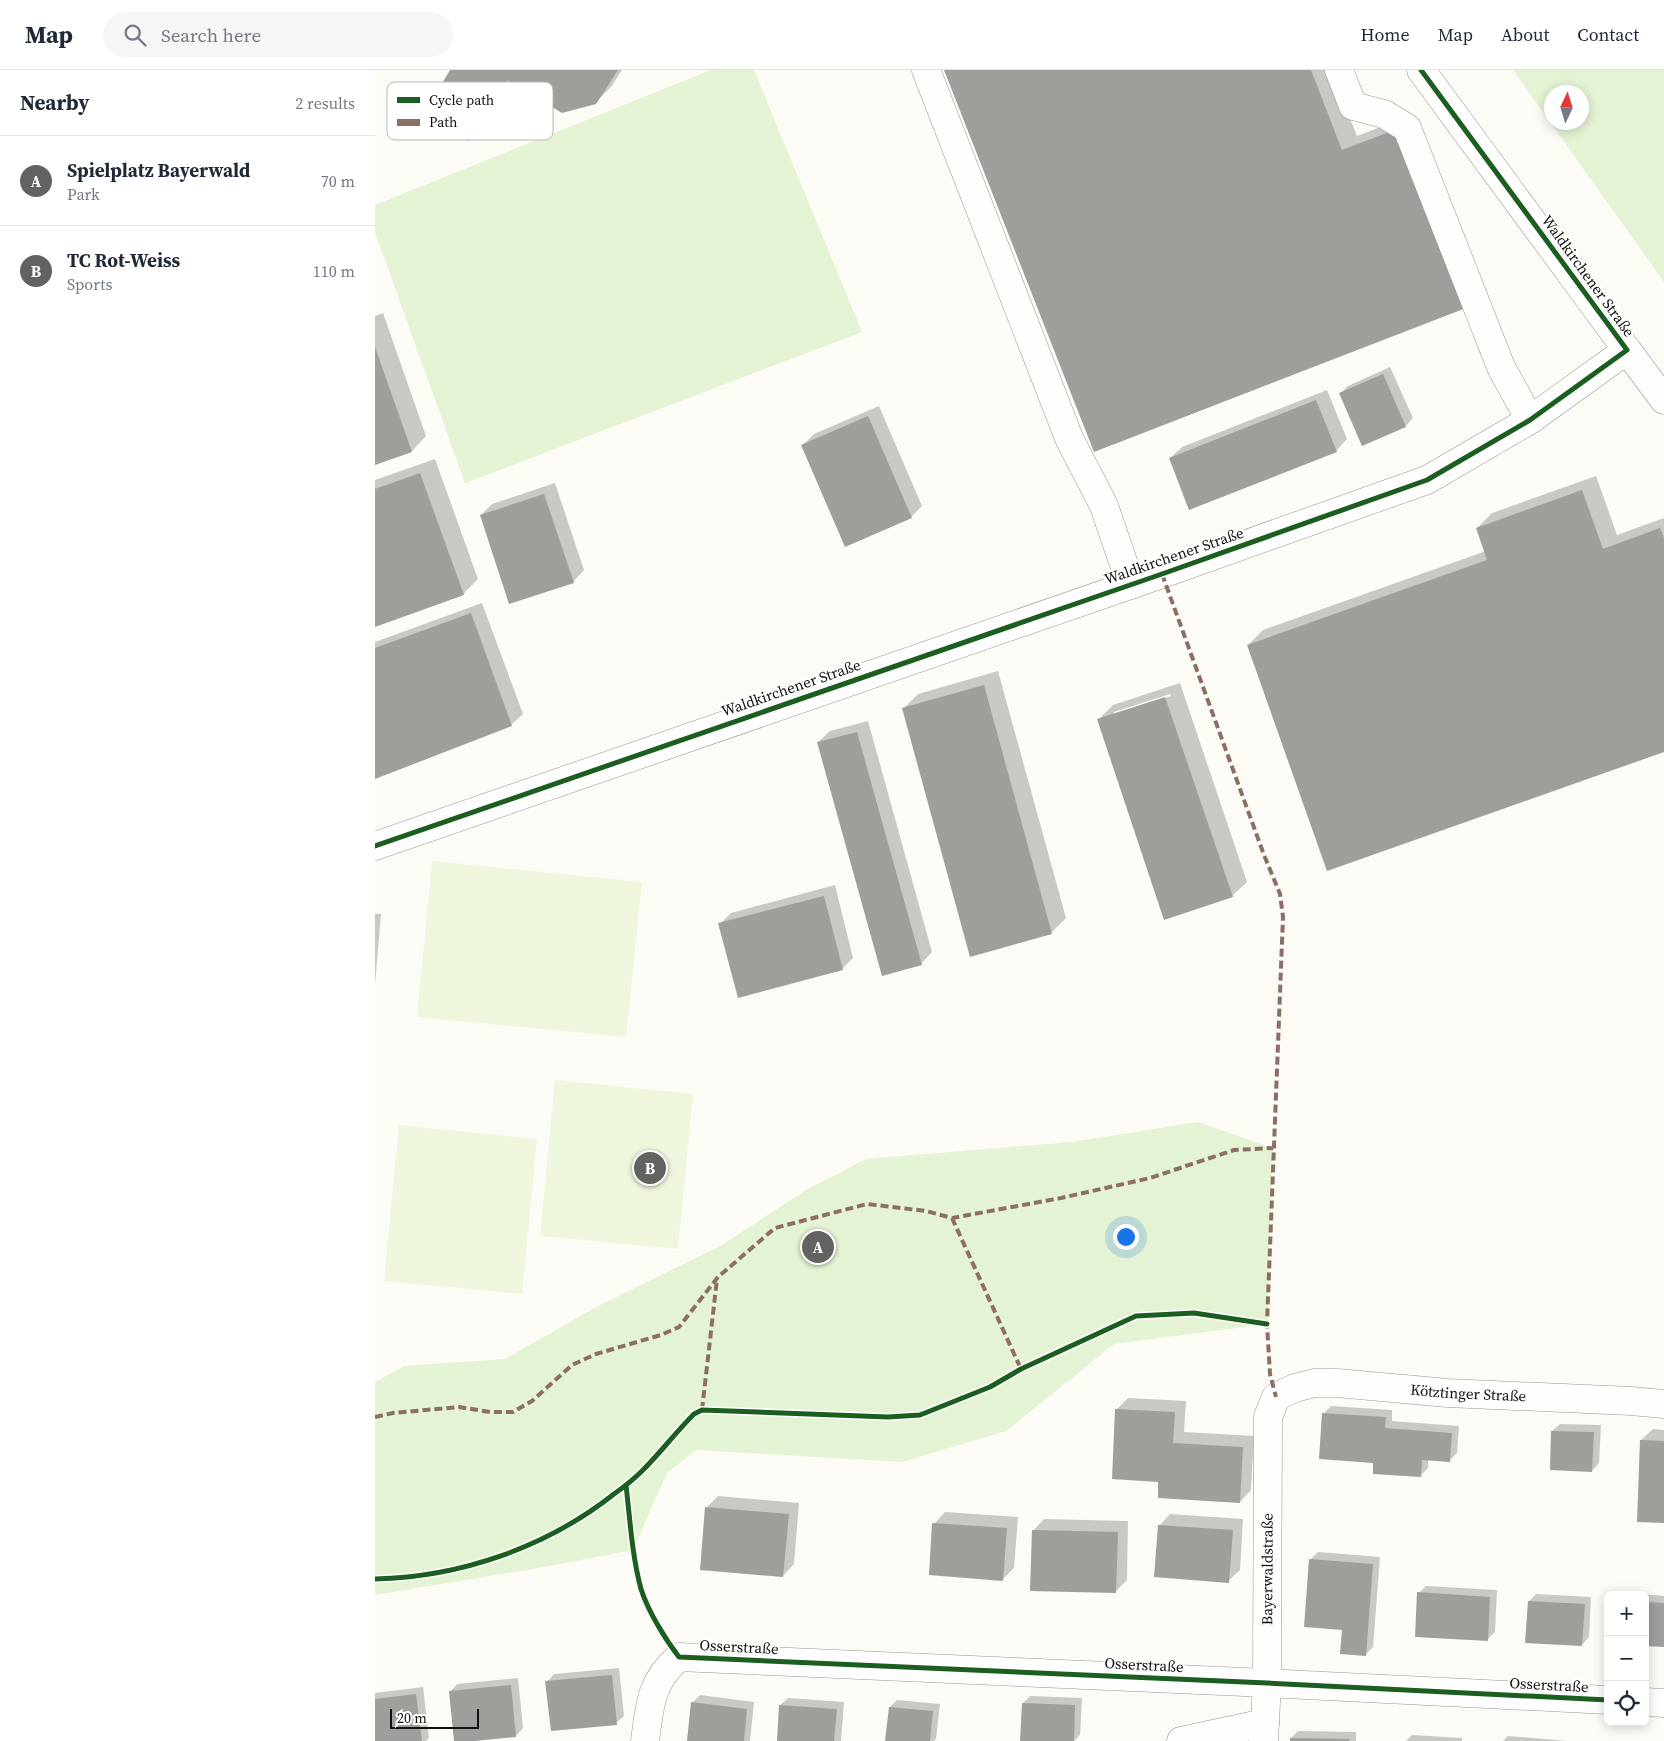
<!DOCTYPE html>
<meta charset="utf-8">
<style>
:root{--surface:#fff;--page:#f6f6f7;--text:#1f2937;--muted:#747a83;--line:#e0e1e3;--accent:#636260}
body{margin:0;font-family:"Source Serif 4",serif;background:var(--page);color:var(--text)}
.controls{position:absolute;right:15px;bottom:15px;display:grid;overflow:hidden;border-radius:8px;box-shadow:0 2px 12px #0003}
.controls button{width:45px;height:45px;display:grid;place-items:center;padding:0;border:0;border-bottom:1px solid var(--line);background:var(--surface);color:var(--text);font:25px sans-serif}
.compass{position:absolute;left:1169px;top:15px;width:45px;height:45px;border-radius:50%;background:var(--surface);box-shadow:0 2px 12px #0003;rotate:4deg}
.scale{position:absolute;left:15px;bottom:12px;width:89px;box-sizing:border-box;padding-left:5px;border:2px solid #101010;border-top:0;font-size:14px;line-height:18px;white-space:nowrap;color:#101010;-webkit-text-stroke:4px #fff;paint-order:stroke}
.you{position:absolute;left:750px;top:1166px;width:18px;height:18px;margin:-12px;border:4px solid #fff;border-radius:50%;background:#1a73e8;box-shadow:0 0 0 8px #1a73e833}
.badge{display:grid;place-items:center;width:32px;height:32px;border-radius:50%;background:var(--accent);color:#fff;font-size:16px;font-weight:700}
.pin{position:absolute;translate:-50% -50%;border:2px solid #fff;box-shadow:0 1px 5px #0006}
.list{margin:0;padding:0;list-style:none}
h2{display:flex;justify-content:space-between;align-items:center;height:65px;margin:0;padding:0 20px;font-size:21px}
h2 small{font-size:16px;font-weight:400;color:var(--muted)}
.list li{display:grid;grid-template-columns:32px 1fr auto;gap:15px;align-items:center;box-sizing:border-box;height:90px;padding:0 20px;border-top:1px solid var(--line)}
.list b{display:block;font-size:19px;white-space:nowrap}
.list p{margin:0;font-size:16px;white-space:nowrap;color:var(--muted)}
.list em{font-size:16px;font-style:normal;color:var(--muted)}
.icon{flex:none;width:28px;height:28px;fill:none;stroke:currentColor;stroke-width:2;stroke-linecap:round;stroke-linejoin:round}
.map{position:relative;flex:none;width:1289px;height:1671px;overflow:hidden}
header{display:flex;align-items:center;gap:30px;box-sizing:border-box;height:70px;padding:0 25px;background:var(--surface);border-bottom:1px solid var(--line)}
header strong{font-size:24px}
nav{display:flex;gap:28px;margin-inline-start:auto;font-size:18px}
.search{width:350px;height:45px;background:var(--page);display:flex;align-items:center;gap:12px;box-sizing:border-box;padding:0 18px;border-radius:28px;color:var(--muted);font-size:19px}
main{display:flex}
aside{flex:1;background:var(--surface)}
.map>svg:first-child{display:block}
</style>
<header>
<strong>Map</strong>
<div class="search"><svg class="icon" aria-label="search" viewBox="0 0 24 24"><circle cx="10" cy="10" r="6"/><path d="M15 15l6 6"/></svg>Search here</div>
<nav><a>Home</a><a>Map</a><a>About</a><a>Contact</a></nav>
</header>
<main>
<aside>
<h2>Nearby<small>2 results</small></h2>
<ul class="list">
<li><span class="badge">A</span><div><b>Spielplatz Bayerwald</b><p>Park</p></div><em>70 m</em></li>
<li><span class="badge">B</span><div><b>TC Rot-Weiss</b><p>Sports</p></div><em>110 m</em></li>
</ul>
</aside>
<div class="map">
<svg width="1289" height="1671" viewBox="0 0 1289 1671">
<rect width="100%" height="100%" fill="#fcfbf5"/>
<path fill="#e4f3d4" fill-rule="evenodd" d="M336 0H379L487 262 90 413 0 162V135Z
M1138 0H1289V212ZM1176 22H1206V52H1176Z
M823 1052 898 1078 892 1254 739 1274 631 1361 527 1392 321 1380 292 1403 258 1480 158 1499 0 1525V1312L29 1296 130 1289 223 1236 347 1175 431 1120 491 1089 697 1072Z"/>
<path fill="#eef7de" d="M57 791 267 812 251 967 42 947Z
M180 1010 318 1024 303 1179 165 1166Z
M24 1055 162 1069 147 1224 9 1211Z"/>
<path fill="#0003" fill-rule="evenodd" d="M77 0H247L236 17 221 32 136 11 109 55 94 70Z
M571 0H956L982 66 1037 45 1106 222Z
M8 243 51 366 37 381 0 394V246Z
M1015 297 1038 348 1031 356 988 374 965 324 973 316Z
M952 320 972 369 961 381 795 388 807 377Z
M504 336 547 436 536 447 428 375 439 364Z
M60 389 103 509 88 524 0 555V410Z
M1221 406 1242 465 1289 448V681L873 575 888 560 1111 481 1102 458 1117 443Z
M180 413 209 500 198 512 106 445 117 434Z
M107 533 148 644 136 655 0 708V572Z
M623 601 691 848 676 863 528 639 543 624Z
M805 613 872 812 857 826 723 650 738 635ZM795 624 796 626 739 645V642Z
M493 651 557 882 546 894 443 672 455 661Z
M460 815 478 888 467 899 345 854 356 843Z
M0 844H6L0 915Z
M753 1328 811 1331 809 1362 879 1366 876 1420 865 1432 785 1411 742 1339Z
M956 1336 1017 1340V1351L1084 1356 1082 1383 1074 1391 1053 1389V1398L1045 1406 999 1391 949 1343Z
M1185 1354 1226 1355 1224 1393 1217 1401 1177 1361Z
M1278 1359 1289 1360V1452L1266 1370Z
M343 1426 424 1433 419 1494 408 1506 332 1437Z
M570 1442 643 1447 639 1498 628 1509 559 1454Z
M795 1444 868 1449 865 1500 853 1511 784 1456Z
M669 1449 753 1451 752 1510 740 1522 658 1461Z
M943 1482 1005 1487 998 1577 991 1584 969 1559 936 1489Z
M1051 1516 1122 1520 1120 1562 1112 1570 1044 1523Z
M1256 1523 1289 1526V1576L1270 1575V1525H1255Z
M1161 1524 1216 1527 1214 1567 1207 1575 1154 1531Z
M244 1598 249 1646 241 1653 172 1612 179 1604Z
M143 1608 148 1658 141 1666 80 1671 75 1622 82 1614Z
M48 1617 54 1668 51 1671H0V1623Z
M325 1625 379 1632 375 1671H313L317 1633Z
M655 1626 707 1628 705 1665 699 1671H674L648 1633Z
M413 1628 469 1632 466 1671H403L405 1635Z
M522 1630 565 1634 561 1669 559 1671H511L515 1637Z
M923 1661 981 1662V1671H916V1668Z
M1037 1665 1087 1668V1671H1031Z
M1133 1666 1192 1671H1128Z"/>
<path fill="#a09e9a" d="M75 0H243L221 34 187 43 132 10 94 71 47 47Z
M569 0H936L967 80 1022 59 1091 238 719 382Z
M0 277 37 382 0 395Z
M1008 304 1031 357 987 376 964 323Z
M941 330 962 382 814 440 794 388Z
M493 346 537 448 470 477 426 375Z
M45 403 89 525 0 557V419Z
M1207 420 1228 479 1285 458 1289 468V682L952 801 872 575 1112 490 1101 458Z
M169 424 199 513 134 534 105 445Z
M96 543 137 656 0 709V578Z
M609 615 677 864 595 887 527 638Z
M790 627 858 827 789 850 722 649Z
M482 662 547 895 507 906 442 672Z
M449 826 468 900 363 928 343 853Z
M740 1339 800 1342 798 1373 868 1377 865 1433 783 1428V1412L737 1409Z
M947 1343 1011 1347 1010 1358 1077 1363 1075 1392 1047 1390 1046 1407 998 1404V1393L944 1389Z
M1176 1361 1219 1362 1217 1402 1175 1400Z
M1265 1370 1289 1371V1453L1262 1452Z
M330 1437 414 1444 408 1507 325 1500Z
M557 1453 632 1458 628 1511 554 1505Z
M783 1455 858 1460 854 1513 779 1507Z
M657 1460 743 1462 741 1523 655 1521Z
M934 1489 998 1494 991 1586 965 1584 967 1560 929 1557Z
M1042 1522 1115 1527 1113 1571 1040 1567Z
M1153 1531 1210 1534 1207 1576 1150 1573Z
M1270 1532 1289 1533V1577L1270 1576Z
M237 1605 242 1655 176 1661 170 1611Z
M136 1615 141 1667 100 1671H79L74 1621Z
M41 1624 47 1671H0V1629Z
M316 1632 372 1639 369 1671H312Z
M647 1633 700 1635 699 1671H645Z
M404 1635 462 1639 459 1671H402Z
M514 1637 558 1641 555 1671H510Z
M915 1668 974 1669V1671H915Z"/>
<g fill="none" stroke-linecap="round" stroke-linejoin="round">
<g stroke="#969693" stroke-width="29">
<g id="minor">
<path d="M551 0 694 368 729 436 756 515"/>
<path d="M964 0 978 36 1009 44 1032 58 1126 297 1155 350"/>
<path d="M1252 280 1289 330"/>
<path d="M0 776 787 504 1052 410 1155 350 1252 280 1046 0"/>
<path d="M1270 1632 1289 1633"/>
<path d="M270 1671C275 1635 275 1612 304 1587L892 1613 1233 1630"/>
<path d="M806 1671 890 1653"/>
<path id="s1" d="M889 1671 892 1613 893 1347 901 1327 920 1318 939 1313H962L1073 1323 1256 1331 1289 1334"/>
</g>
</g>
<use href="#minor" stroke="#fffefe" stroke-width="28"/>
<path stroke="#8d6e63" stroke-width="4" stroke-dasharray="8 4" stroke-linecap="butt" d="M787 504 889 785 905 824 908 847 892 1254 895 1304 901 1327
M577 1148 646 1299
M327 1340 342 1209
M0 1347 18 1343 84 1337 115 1342H138L157 1331 197 1295 221 1284 286 1265 304 1257 343 1207 400 1158 492 1134 551 1141 577 1148 686 1128 775 1108 859 1080 898 1078"/>
<g stroke="#fff" stroke-width="8">
<path id="cycleway" d="M0 776 787 504 1052 410 1155 350 1252 280 1046 0
M251 1415C255 1449 257 1486 266 1519 273 1541 290 1569 304 1587L892 1613 1233 1630
M0 1509C86 1507 172 1477 239 1424 249 1417 259 1409 268 1400 286 1382 301 1362 319 1344L327 1340 513 1347 545 1345 615 1317 646 1299 761 1246 819 1243 892 1254"/>
</g>
<use href="#cycleway" stroke="#1b5e20" stroke-width="5"/>
</g>
<g text-anchor="middle" stroke-width="5" stroke-linejoin="round" paint-order="stroke">
<g font-size="15" fill="#101010" stroke="#fff">
<text transform="translate(1213 206) rotate(54)" y="5">Waldkirchener Straße</text>
<text transform="translate(799 486) rotate(-19)" y="5">Waldkirchener Straße</text>
<text transform="translate(416 618) rotate(-19)" y="5">Waldkirchener Straße</text>
<text dy="5" stroke="none"><textPath href="#s1" startOffset="541">Kötztinger Straße</textPath></text>
<text dy="5" stroke="none"><textPath href="#s1" startOffset="172">Bayerwaldstraße</textPath></text>
<text transform="translate(364 1577) rotate(3)" y="5">Osserstraße</text>
<text transform="translate(769 1595) rotate(3)" y="5">Osserstraße</text>
<text transform="translate(1174 1615) rotate(3)" y="5">Osserstraße</text>
</g>
</g>
<rect x="12" y="12" width="166" height="58" rx="8" fill="#fff" stroke="#b7b7b7" stroke-width="1"/>
<rect x="22" y="27" width="23" height="6" fill="#1b5e20"/>
<rect x="22" y="49" width="23" height="7" fill="#8d6e63"/>
<g font-size="14" fill="#101010">
<text x="54" y="35">Cycle path</text>
<text x="54" y="57">Path</text>
</g>
</svg>
<div class="controls">
<button>+</button>
<button>−</button>
<button><svg class="icon" aria-label="locate" viewBox="0 0 24 24"><circle cx="12" cy="12" r="6"/><path d="M12 2v4M12 18v4M2 12h4M18 12h4"/></svg></button>
</div>
<svg class="compass" viewBox="-18 -18 36 36"><path d="M0-13l5 13h-10z" fill="#e53935"/><path d="M0 13l5-13h-10z" fill="#747a83"/></svg>
<div class="scale">20 m</div>
<div class="you"></div>
<div class="pin badge" style="left:443px;top:1177px">A</div>
<div class="pin badge" style="left:275px;top:1098px">B</div>
</div>
</main>
